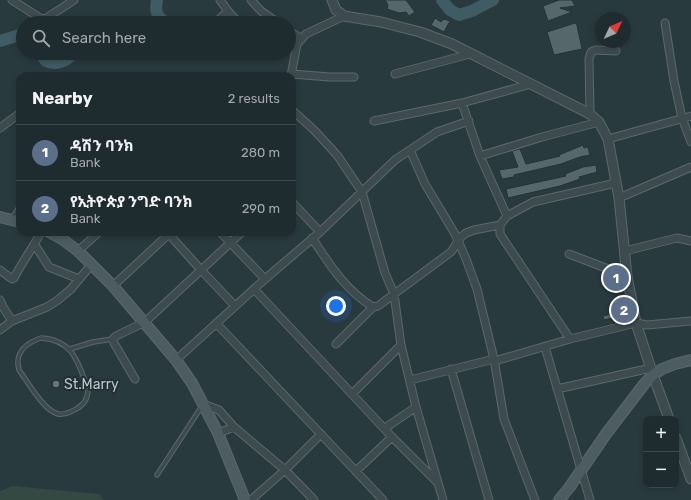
<!DOCTYPE html>
<meta charset="utf-8">
<style>
:root{--surface:#1f2c2f;--page:#2c383b;--text:#f1f3f6;--muted:#a1a7aa;--line:#3c484b;--accent:#95b2f1}
body{margin:0;font-family:Rubik,"Noto Sans Ethiopic",sans-serif;background:var(--page);color:var(--text)}
.controls{position:absolute;right:12px;bottom:12px;display:grid;overflow:hidden;border-radius:8px;box-shadow:0 2px 6px #0003}
.controls button{width:36px;height:36px;display:grid;place-items:center;padding:0;border:0;border-bottom:1px solid var(--line);background:var(--surface);color:var(--text);font:20px sans-serif}
.compass{position:absolute;left:595px;top:12px;width:36px;height:36px;border-radius:50%;background:var(--surface);box-shadow:0 2px 6px #0003;rotate:46deg}
.you{position:absolute;left:336px;top:306px;width:14px;height:14px;margin:-10px;border:3px solid #fff;border-radius:50%;background:#1a73e8;box-shadow:0 0 0 6px #1a73e833}
.badge{display:grid;place-items:center;width:26px;height:26px;border-radius:50%;background:var(--accent);color:#fff;font-size:13px;font-weight:700}
.pin{position:absolute;translate:-50% -50%;border:2px solid #fff;box-shadow:0 1px 4px #0006}
.list{margin:0;padding:0;list-style:none}
h2{display:flex;justify-content:space-between;align-items:center;height:52px;margin:0;padding:0 16px;font-size:17px}
h2 small{font-size:13px;font-weight:400;color:var(--muted)}
.list li{display:grid;grid-template-columns:26px 1fr auto;gap:12px;align-items:center;box-sizing:border-box;height:56px;padding:0 16px;border-top:1px solid var(--line)}
.list b{display:block;font-size:15px;white-space:nowrap}
.list p{margin:0;font-size:13px;white-space:nowrap;color:var(--muted)}
.list em{font-size:13px;font-style:normal;color:var(--muted)}
.icon{flex:none;width:22px;height:22px;fill:none;stroke:currentColor;stroke-width:2;stroke-linecap:round;stroke-linejoin:round}
.map{position:relative;flex:none;width:691px;height:500px;overflow:hidden}
.search{position:absolute;background:var(--surface);box-shadow:0 2px 6px #0003;left:16px;top:16px;width:280px;height:44px;display:flex;align-items:center;gap:10px;box-sizing:border-box;padding:0 14px;border-radius:22px;color:var(--muted);font-size:15px}
.panel{position:absolute;background:var(--surface);box-shadow:0 2px 6px #0003;left:16px;top:72px;width:280px;height:164px;border-radius:12px}
.map>svg:first-child{display:block}
</style>
<div class="map">
<svg width="691" height="500" viewBox="0 0 691 500">
<rect width="100%" height="100%" fill="#293a3f"/>
<path fill="#334941" d="M13 486 99 494 104 500H0V491Z"/>
<g fill="none" stroke-linecap="round" stroke-linejoin="round">
<path stroke="#3f5b64" stroke-width="12" d="M157 0C155 13 156 15 166 23
M442 0 450 10 459 15 472 11 493 0
M0 41 23 34
M40 53C42 55 44 59 46 61 55 66 68 61 72 53"/>
</g>
<path fill="#55676b" stroke="#243236" d="M385 0H406L415 12 409 16 406 12 399 13 387 9 388 5Z
M559 0H572L575 6 560 8 572 12 548 21 543 6Z
M435 18 441 22 444 19 450 21 444 32 431 25Z
M575 23 577 25 582 49 554 55 547 32Z
M583 145 584 148 588 147 590 155 580 157 561 164 514 175V177L502 179 499 170 518 167 512 151 520 149 526 164 560 156 559 155Z
M596 165 597 172 579 177 580 179 560 186 508 198 506 189 566 176 565 174 583 167Z
M623 307 625 316 618 317 619 322 614 323 613 318 604 320 603 316 618 312 616 309Z"/>
<g fill="none" stroke-linecap="round" stroke-linejoin="round">
<g stroke="#5b686c" stroke-width="5.5">
<path id="service" d="M41 338C74 340 78 363 88 389 88 398 84 405 76 409 71 412 65 415 58 414 43 410 28 382 19 370 14 353 26 343 41 338Z
M70 349 93 342 113 339
M157 475 202 406"/>
</g>
<g stroke="#5b686c" stroke-width="9">
<path id="minor" d="M12 0 40 18 45 19 74 0
M220 0 228 11
M251 0 261 11 278 23
M215 23 228 11 239 23
M665 23 674 81 682 118 691 142
M289 31 302 39
M289 42 297 44
M291 74 330 77H354
M395 74 470 54
M291 76 297 44 306 34 344 16
M462 103 480 156 507 216
M292 110 314 130 337 155 362 192 385 273 394 294 401 345 416 407 443 500
M590 114 589 59 591 52 596 50 616 51
M374 121 462 103 531 84
M0 128 20 113
M608 139 691 116
M410 150 425 184 455 234 466 259 477 289 494 359 504 419 535 500
M480 156 542 137 599 122
M619 198 691 167
M292 202 320 232
M13 220 20 209
M167 232 201 270 235 306
M220 232 265 279
M312 238C330 265 345 290 373 307
M35 245 49 267 79 279
M78 251 99 232
M625 251 677 238 691 241
M569 254 627 276
M0 270 12 279 14 278C22 262 33 248 41 232
M113 286 171 232
M254 289 392 437 437 482
M0 300 3 307 12 321
M216 323 383 500
M0 330 12 321 47 307 58 300 71 289 91 265
M570 339 500 234V225L507 216 533 202 616 183
M336 344 373 307 378 306 451 252 461 237 466 233 474 230 500 225
M545 347 590 500
M176 360 265 279 320 232 395 160 437 132 469 121
M451 369 489 500
M135 379 114 343 113 339 116 336 145 322 242 232
M410 380 494 359 498 360 570 339 636 323 647 325 691 321
M557 389 651 368
M352 394 401 345
M203 404 219 410 234 427
M385 428 416 407
M218 433 234 427 285 470 314 500
M356 471 392 437
M251 500 285 470 321 434"/>
</g>
<g stroke="#5b686c" stroke-width="11">
<path id="tertiary" d="M332 0 336 10 344 16 381 22 420 32 452 44 590 114 599 122 608 139 619 198 627 276 636 323 653 375 669 419
M676 438 691 479"/>
</g>
<g stroke="#5b686c" stroke-width="12">
<path id="secondary" d="M0 217 20 222
M49 232 62 239 78 251 113 286 176 360 192 383 218 433 245 500
M559 500 569 488 606 434 645 383 653 375 662 369 675 364 691 360"/>
</g>
<use href="#service" stroke="#3d4b4f" stroke-width="3.5"/>
<use href="#minor" stroke="#3d4b4f" stroke-width="7"/>
<use href="#tertiary" stroke="#3d4b4f" stroke-width="9"/>
<use href="#secondary" stroke="#4c5c61" stroke-width="10"/>
</g>
<circle fill="#6b7280" stroke="#223034" stroke-width="1.5" cx="56" cy="384" r="4"/>
<g text-anchor="middle" stroke-width="4" stroke-linejoin="round" paint-order="stroke">
<g font-size="14" fill="#bac5c9" stroke="#223034" text-anchor="start">
<text x="64" y="389">St.Marry</text>
</g>
</g>
</svg>
<div class="controls">
<button>+</button>
<button>−</button>
</div>
<svg class="compass" viewBox="-18 -18 36 36"><path d="M0-13l5 13h-10z" fill="#e53935"/><path d="M0 13l5-13h-10z" fill="#a1a7aa"/></svg>
<div class="you"></div>
<div class="pin badge" style="left:616px;top:278px;background:#5c6f8a">1</div>
<div class="pin badge" style="left:624px;top:310px;background:#5c6f8a">2</div>
<div class="search"><svg class="icon" aria-label="search" viewBox="0 0 24 24"><circle cx="10" cy="10" r="6"/><path d="M15 15l6 6"/></svg>Search here</div>
<section class="panel">
<h2>Nearby<small>2 results</small></h2>
<ul class="list">
<li><span class="badge" style="background:#5c6f8a">1</span><div><b>ዳሽን ባንክ</b><p>Bank</p></div><em>280 m</em></li>
<li><span class="badge" style="background:#5c6f8a">2</span><div><b>የኢትዮጵያ ንግድ ባንክ</b><p>Bank</p></div><em>290 m</em></li>
</ul>
</section>
</div>
